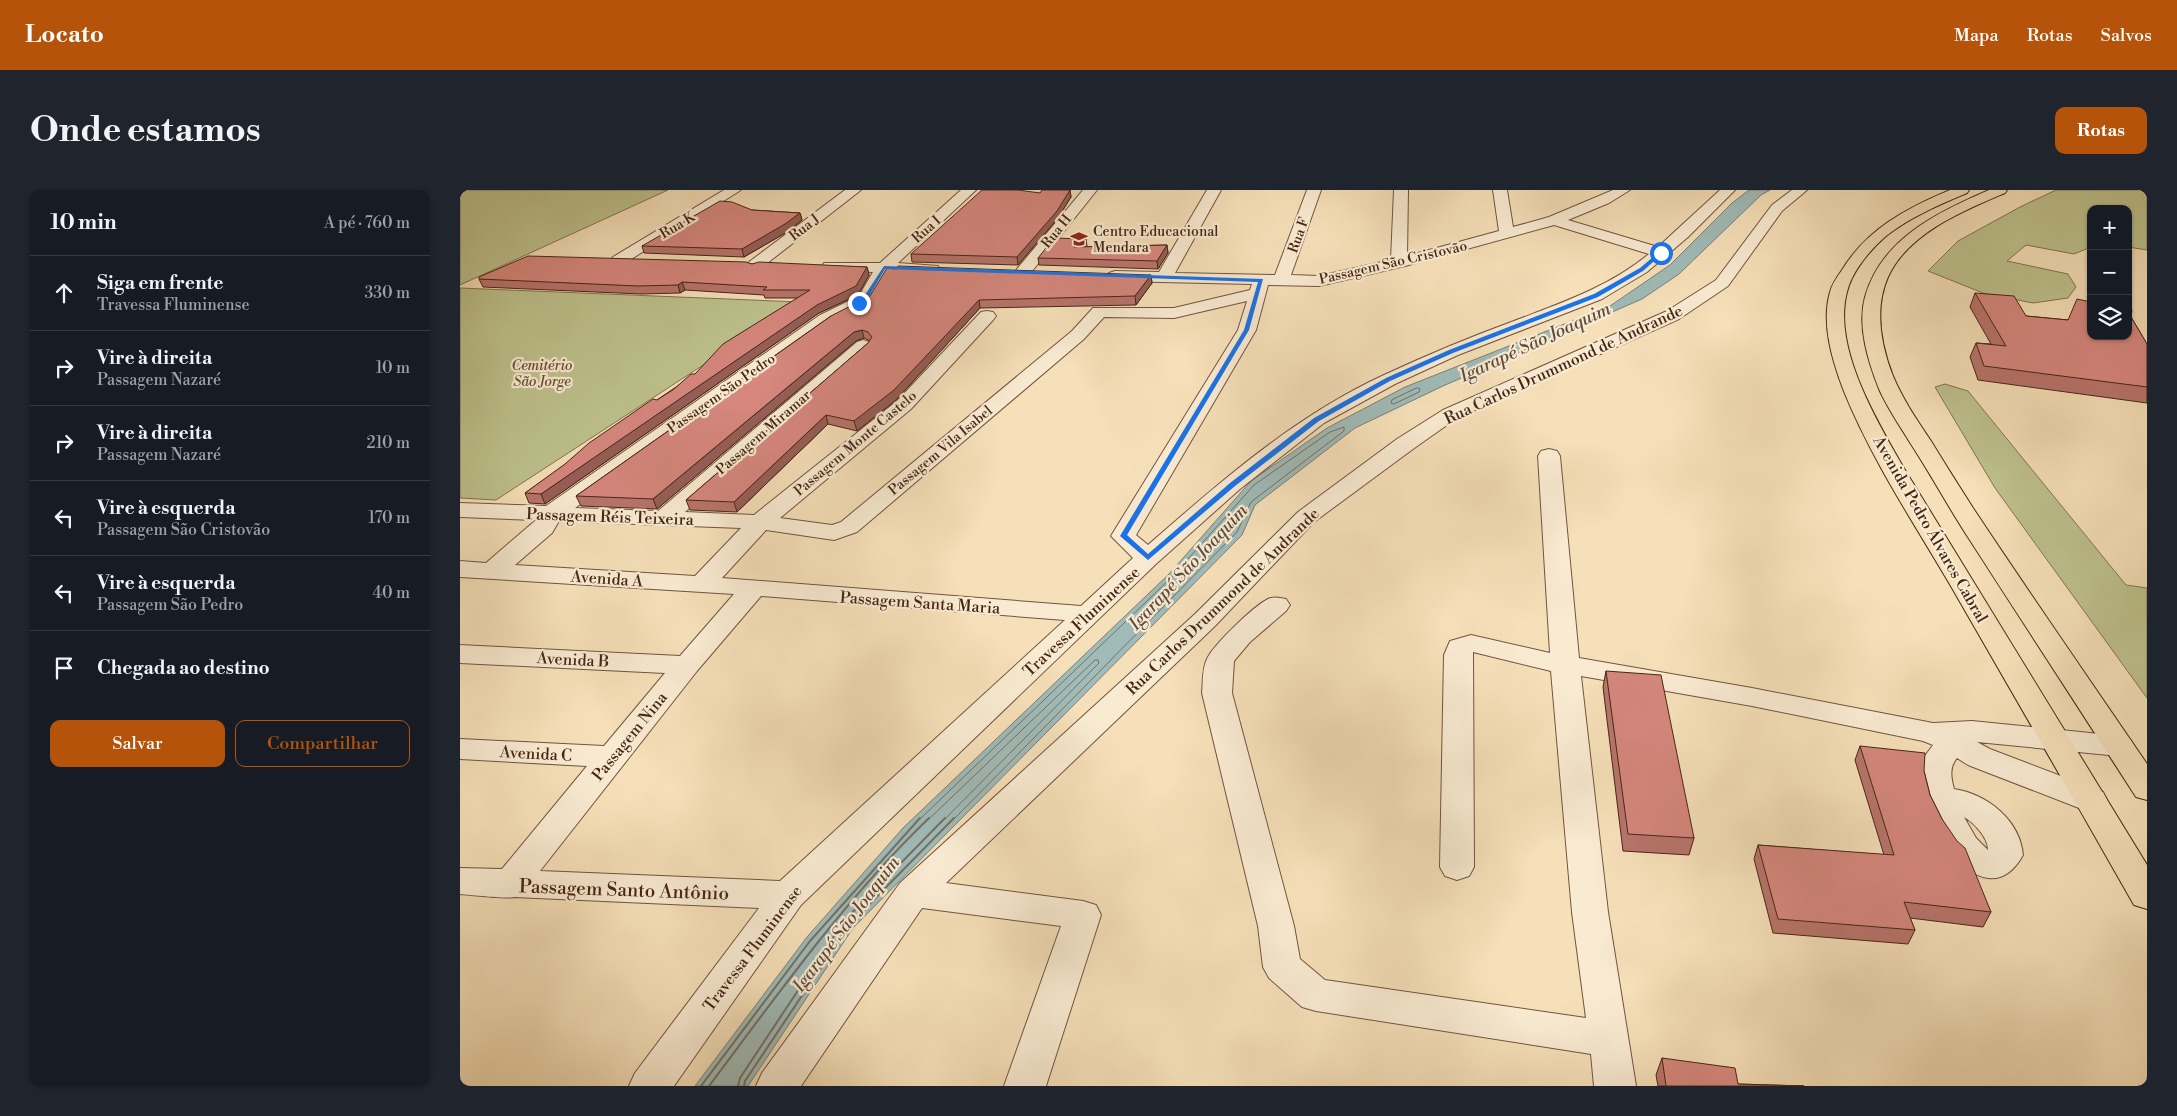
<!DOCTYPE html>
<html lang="pt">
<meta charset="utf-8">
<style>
:root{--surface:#171b24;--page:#20242c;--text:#f1f3f6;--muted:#9ea1a6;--line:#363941;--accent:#b45309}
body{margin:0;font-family:"Libre Bodoni",serif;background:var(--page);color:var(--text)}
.controls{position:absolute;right:15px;top:15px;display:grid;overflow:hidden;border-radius:10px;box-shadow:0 1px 4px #0004}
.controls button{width:45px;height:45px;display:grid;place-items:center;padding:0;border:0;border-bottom:1px solid var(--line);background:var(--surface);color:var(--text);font:25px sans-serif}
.stop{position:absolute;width:15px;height:15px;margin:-11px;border:4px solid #1a73e8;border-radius:50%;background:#fff}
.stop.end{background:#1a73e8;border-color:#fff;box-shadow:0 1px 5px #0008}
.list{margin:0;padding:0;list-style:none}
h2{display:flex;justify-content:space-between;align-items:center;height:65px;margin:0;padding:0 20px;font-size:21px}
h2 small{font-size:16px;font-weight:400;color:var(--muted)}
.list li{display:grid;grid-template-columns:32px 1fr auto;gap:15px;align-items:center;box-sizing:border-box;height:75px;padding:0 20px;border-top:1px solid var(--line)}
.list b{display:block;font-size:19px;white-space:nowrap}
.list p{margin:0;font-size:16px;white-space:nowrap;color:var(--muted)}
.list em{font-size:16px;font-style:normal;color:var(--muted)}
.actions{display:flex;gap:10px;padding:15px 20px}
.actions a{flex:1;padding:11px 0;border:1px solid var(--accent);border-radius:10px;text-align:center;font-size:18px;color:var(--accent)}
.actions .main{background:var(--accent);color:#fff}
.icon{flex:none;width:28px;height:28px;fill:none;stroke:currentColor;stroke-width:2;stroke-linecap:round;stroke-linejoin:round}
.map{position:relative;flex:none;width:1687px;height:896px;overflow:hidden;border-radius:10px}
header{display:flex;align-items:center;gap:30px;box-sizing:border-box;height:70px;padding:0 25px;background:var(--accent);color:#fff}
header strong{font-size:24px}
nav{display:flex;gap:28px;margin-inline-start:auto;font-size:18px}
.intro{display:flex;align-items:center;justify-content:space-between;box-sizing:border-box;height:120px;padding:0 30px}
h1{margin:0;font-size:35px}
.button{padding:12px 22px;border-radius:10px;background:var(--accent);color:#fff;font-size:18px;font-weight:700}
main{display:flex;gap:30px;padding:0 30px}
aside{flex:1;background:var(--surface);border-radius:10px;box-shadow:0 1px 4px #0004}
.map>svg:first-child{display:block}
</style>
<header>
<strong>Locato</strong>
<nav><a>Mapa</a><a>Rotas</a><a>Salvos</a></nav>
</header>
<div class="intro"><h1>Onde estamos</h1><a class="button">Rotas</a></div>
<main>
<aside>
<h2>10 min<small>A pé · 760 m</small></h2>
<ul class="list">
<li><svg class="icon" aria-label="ahead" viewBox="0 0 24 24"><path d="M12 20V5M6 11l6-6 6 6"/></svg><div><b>Siga em frente</b><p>Travessa Fluminense</p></div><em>330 m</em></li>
<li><svg class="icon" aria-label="right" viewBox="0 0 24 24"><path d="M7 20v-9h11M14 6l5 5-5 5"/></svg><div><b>Vire à direita</b><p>Passagem Nazaré</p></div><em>10 m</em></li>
<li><svg class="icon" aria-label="right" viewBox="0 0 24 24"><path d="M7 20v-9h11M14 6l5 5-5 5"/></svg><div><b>Vire à direita</b><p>Passagem Nazaré</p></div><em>210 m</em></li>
<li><svg class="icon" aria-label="left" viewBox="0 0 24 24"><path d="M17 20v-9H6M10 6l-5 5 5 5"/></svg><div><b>Vire à esquerda</b><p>Passagem São Cristovão</p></div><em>170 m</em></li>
<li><svg class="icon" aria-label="left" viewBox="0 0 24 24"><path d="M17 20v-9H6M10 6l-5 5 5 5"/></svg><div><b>Vire à esquerda</b><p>Passagem São Pedro</p></div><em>40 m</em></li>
<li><svg class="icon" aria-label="arrive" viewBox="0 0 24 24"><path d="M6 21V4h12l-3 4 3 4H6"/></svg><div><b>Chegada ao destino</b></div></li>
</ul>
<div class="actions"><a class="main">Salvar</a><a>Compartilhar</a></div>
</aside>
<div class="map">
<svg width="1687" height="896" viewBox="0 0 1687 896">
<rect width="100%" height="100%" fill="#f6e0b9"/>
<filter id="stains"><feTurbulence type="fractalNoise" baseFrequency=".004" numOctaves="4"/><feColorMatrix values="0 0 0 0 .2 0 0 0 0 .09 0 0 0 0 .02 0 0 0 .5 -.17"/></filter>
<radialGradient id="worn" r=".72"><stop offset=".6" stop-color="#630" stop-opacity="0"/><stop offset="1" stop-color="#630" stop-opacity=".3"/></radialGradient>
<path fill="#bec28e" stroke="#827452" d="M4 0H208L0 95V2Z
M1596 0H1687V60L1668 57V19H1631V57L1614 64 1566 55 1547 71 1608 84 1616 97 1608 108 1573 113 1523 103 1468 81 1498 51 1560 17Z
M0 98 340 112 36 310 0 308Z
M1485 194 1508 201 1666 395 1687 398V508L1535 298 1475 197Z"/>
<path fill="#a0bbb8" stroke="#7c7f77" d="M1289 0H1310L1301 5 1219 84 1182 109 983 196 895 238 795 315 782 345 393 738 288 896H235L347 747 443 638 709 384 791 291 867 238 945 197 1150 116 1210 75 1272 13Z"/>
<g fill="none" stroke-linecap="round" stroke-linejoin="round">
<path stroke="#737066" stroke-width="1" d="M957 198 960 199 959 202 934 214 931 213 932 210Z
M770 332 774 333 760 351H757L756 347Z
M459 630 712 387 794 295 870 242 884 237V241L791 312 777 342 493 630
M468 630 635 470H638L639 473 484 630"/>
<path stroke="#737066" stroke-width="2" d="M241 896 350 751 460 628
M249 896C318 804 386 708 469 628
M278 896 280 888 384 731 485 628
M284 896 285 891 389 735 494 628"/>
<g stroke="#72543e" stroke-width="2">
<path id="minor" d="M264 0H281L165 73H153L151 70 153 67Z
M385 0H401L301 78H289L287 75 289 72Z
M501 0H516L438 73 478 76 480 79 478 82 428 83 411 113 372 133 115 318 198 321 397 152 403 150 409 152 412 156 409 160 225 322 294 325 437 211 521 122 527 121 533 122 536 126 533 130 451 219 320 328 372 335 381 332 612 141 633 118H714L790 100 792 94 655 91 649 89 647 86 649 83 655 81 699 82 747 0H761L715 83 815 85 847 0H861L831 85 859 86 931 70 934 0H948L947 66 1039 41 1033 0H1047L1053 37 1089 27 1153 0H1170L1149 13 1108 30 1198 57 1260 0H1275L1228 47 1187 82 1142 109 998 165 935 194 864 233 780 299 697 373 341 715 214 896H169L175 883 299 718 54 707C47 709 11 705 0 704V678L42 679 127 576 0 569V549L144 556 205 483 0 473V455L220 466 274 404 0 387V371L26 373 76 330 0 327V313L86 316 360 125 399 106 413 82 370 81 364 79 362 76 364 73H420ZM1094 35 1189 64C1149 97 1101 113 1054 131 1010 147 967 165 924 185 835 226 761 291 688 355L676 345 796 140 808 95 859 96 945 76ZM787 111 778 140 651 346 673 368 621 416 262 388 306 340 374 350 397 342 624 149 644 127 714 128ZM99 331 281 338 235 386 55 375 92 343ZM301 406 605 430 320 691 80 681 237 481Z
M623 0H637L569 85H557L555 82 557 79Z
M1332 0H1347L1322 21 1268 96 1219 129 997 228 953 259 854 332 755 436 486 693 623 711 636 715 641 725 586 896H544L601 736 462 718 341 896H296L302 883 440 693 735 424 838 322 937 249 983 220 1207 121 1256 90 1312 15Z
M1089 259 1097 261 1100 266 1119 468 1292 498 1473 533 1512 531 1659 546 1670 549 1674 556 1670 563 1659 566 1517 552 1530 559 1643 602 1647 610 1643 618 1631 622 1619 618 1508 575 1497 568C1489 577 1491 588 1494 599 1527 604 1560 630 1563 665 1523 738 1448 620 1461 574 1463 567 1469 561 1473 555L1463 551 1292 516 1121 486 1148 722 1176 896H1134L1131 864 856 821 842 817 809 788 803 777 798 736 742 503C743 493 742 478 747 469 753 455 794 416 808 409 814 406 820 408 826 409L830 415 826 421 790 452 774 471 772 503 834 736 840 769 865 790 1126 828 1112 722 1091 481 1013 462 1014 677 1009 686 997 690 985 686 980 677 984 465 990 451 1011 445 1090 463 1078 266 1081 261ZM1504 627C1514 633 1528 647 1528 660L1516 648Z"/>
</g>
<g stroke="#462615" stroke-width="2">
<path id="major" d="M1490 0H1509L1507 3C1479 15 1450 27 1426 46 1410 60 1392 81 1387 102 1372 158 1418 233 1445 280L1687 675V719L1674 715C1614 609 1553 504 1492 398 1454 333 1411 269 1383 199 1372 169 1361 134 1370 102 1372 94 1377 87 1382 80 1407 39 1447 18 1490 0Z
M1529 0H1547L1545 3C1503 21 1448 43 1428 87 1414 119 1421 155 1433 186 1443 210 1457 230 1471 251 1485 274 1499 296 1513 318 1570 404 1629 489 1687 574V610L1676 607C1619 518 1561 430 1504 341 1485 311 1468 280 1449 251 1438 233 1427 217 1419 199 1408 171 1397 136 1405 107 1421 49 1478 22 1529 0Z"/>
</g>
<use href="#minor" fill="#f9ebd2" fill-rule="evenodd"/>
<use href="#major" fill="#f6e0b9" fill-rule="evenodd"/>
</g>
<path fill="#b8746c" stroke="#462615" d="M610 0 611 7 598 28 558 75 452 72 451 64 580 3Z
M292 20 340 23 342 30 327 42 284 67 184 63 182 56Z
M707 55 708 63 698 79 579 75 578 68 627 56 626 57Z
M292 74 407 77 409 85 398 105 359 123 85 314 69 313 65 303 197 210 235 184 338 108H305L304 105 225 100 220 103 181 104 23 97 19 89Z
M691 85 692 93 676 115 520 118 436 210 397 241 368 234 277 322 230 320 226 310 408 153 410 151 404 148 396 151 197 319 121 316 116 306 371 126Z
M1515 103 1566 126 1608 130 1671 127 1687 154V213L1518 190 1510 167 1516 153 1531 154 1510 117Z
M1146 481 1234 648 1229 665 1163 661 1143 497Z
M1400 556 1464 581 1470 605 1482 629 1531 722 1523 737 1450 728 1455 740 1448 754 1313 743 1294 669 1298 655 1424 665 1395 570Z
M1202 868 1278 894 1344 896H1198L1196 885Z"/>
<path fill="#965e58" stroke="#462615" d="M610 0 611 7 598 28 558 75 557 67Z
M340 23 342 30 327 42 284 67 282 59Z
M626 49 627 56 615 65 614 57Z
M707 55 708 63 698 79 697 71Z
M407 77 409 85 398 105 359 123 85 314 81 304Z
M691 85 692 93 676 115 675 106Z
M222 92 225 100 220 103 218 95Z
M519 110 520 118 436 210 397 241 394 231Z
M402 140 404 148 396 151 197 319 193 309 394 142Z
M366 225 368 234 277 322 274 312Z"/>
<path fill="#d6877e" stroke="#462615" d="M522 0H558L580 3 582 0H610L597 21 557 67 451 64Z
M260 11 272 12 292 20 340 23 325 34 282 59 182 56Z
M594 48 626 49 614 57 707 55 697 71 578 68Z
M68 66 286 72 292 74 299 72 407 77 396 96 357 115 81 304 65 303 105 274 129 253 193 209 197 210 214 199 231 184H235L263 154 350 100H303L307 97 222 92 218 95 178 96 19 89V87Z
M438 76 691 85 675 106 519 110 434 200 394 231 366 225 274 312 226 310 408 153 412 147 408 142 402 140 394 142 193 309 116 306 371 126 410 106 427 78 435 79Z
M1515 103 1554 106 1566 126 1608 130 1617 109 1631 112V146H1668V119L1672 120 1671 127 1687 154V197L1524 176 1516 153 1546 156Z
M1146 481 1201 485 1234 648 1168 644Z
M1400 556 1465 563 1464 581 1470 605 1482 629 1497 651 1505 658 1531 722 1444 712 1455 740 1318 729 1298 655 1434 665Z
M1202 868 1275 878 1278 894 1344 896H1206Z"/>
<path fill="#1a73e8" d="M1199 62 1203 63 1183 81 1138 107 993 163 930 191 859 231 775 296 688 370 660 346 784 140 798 92 425 79 407 110 401 114 397 113 403 108 424 76 803 89 789 140 667 345 688 364 770 293 854 228 926 188 989 160 1134 104 1180 78Z"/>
<defs>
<g id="school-bare" transform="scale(1.35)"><path d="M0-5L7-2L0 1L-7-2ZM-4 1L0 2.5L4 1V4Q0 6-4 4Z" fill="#8f2418" stroke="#f9ebd2" stroke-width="2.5" paint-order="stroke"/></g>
</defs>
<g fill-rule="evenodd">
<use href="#school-bare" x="619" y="49"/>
</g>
<g text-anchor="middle" stroke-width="4.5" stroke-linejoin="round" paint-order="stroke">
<g font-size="14" fill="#462615" stroke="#f9ebd2">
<text transform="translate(217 35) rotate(-31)" y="5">Rua K</text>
<text transform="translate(344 37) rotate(-37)" y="5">Rua J</text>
<text transform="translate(466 39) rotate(-42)" y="5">Rua I</text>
<text transform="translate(596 41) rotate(-51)" y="5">Rua H</text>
<text transform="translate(838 45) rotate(-70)" y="5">Rua F</text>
<text transform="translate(933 72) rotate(-13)" y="5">Passagem São Cristovão</text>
<text transform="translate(261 203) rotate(-35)" y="5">Passagem São Pedro</text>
<text transform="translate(303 242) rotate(-41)" y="5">Passagem Miramar</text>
<text transform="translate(395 253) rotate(-40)" y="5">Passagem Monte Castelo</text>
<text transform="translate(480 260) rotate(-40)" y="5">Passagem Vila Isabel</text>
</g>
<g font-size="14" fill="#462615" stroke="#f9ebd2" text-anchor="start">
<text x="633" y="46">Centro Educacional<tspan x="633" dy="16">Mendara</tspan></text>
</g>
<g font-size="14" font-style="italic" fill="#644d33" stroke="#f9ebd2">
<text x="82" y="180">Cemitério<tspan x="82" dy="16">São Jorge</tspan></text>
</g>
<g font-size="16" fill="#462615" stroke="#f9ebd2">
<text transform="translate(1103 174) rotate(-25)" y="6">Rua Carlos Drummond de Andrande</text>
<text transform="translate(150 326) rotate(2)" y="6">Passagem Réis Teixeira</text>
<text transform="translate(1471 339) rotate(60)" y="6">Avenida Pedro Álvares Cabral</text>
<text transform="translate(147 388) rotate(4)" y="6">Avenida A</text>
<text transform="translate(762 411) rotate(-44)" y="6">Rua Carlos Drummond de Andrande</text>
<text transform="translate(460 412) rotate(4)" y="6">Passagem Santa Maria</text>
<text transform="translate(621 431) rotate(-43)" y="6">Travessa Fluminense</text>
<text transform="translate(113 469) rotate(3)" y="6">Avenida B</text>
<text transform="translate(169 546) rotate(-51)" y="6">Passagem Nina</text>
<text transform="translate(76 563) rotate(3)" y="6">Avenida C</text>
<text transform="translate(292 758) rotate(-53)" y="6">Travessa Fluminense</text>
</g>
<g font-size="18" font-style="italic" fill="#5c4b3e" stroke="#f9ebd2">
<text transform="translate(1075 152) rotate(-25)" y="6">Igarapé São Joaquim</text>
<text transform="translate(728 377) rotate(-47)" y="6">Igarapé São Joaquim</text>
<text transform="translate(386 734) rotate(-53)" y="6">Igarapé São Joaquim</text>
</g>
<g font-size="19" fill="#462615" stroke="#f9ebd2">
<text transform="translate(164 699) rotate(2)" y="7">Passagem Santo Antônio</text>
</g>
</g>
<rect width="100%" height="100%" filter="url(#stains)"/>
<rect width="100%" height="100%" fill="url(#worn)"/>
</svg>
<div class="controls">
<button>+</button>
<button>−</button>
<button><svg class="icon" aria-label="layers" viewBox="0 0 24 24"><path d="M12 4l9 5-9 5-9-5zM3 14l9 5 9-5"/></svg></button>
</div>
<div class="stop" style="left:1201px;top:63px"></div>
<div class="stop end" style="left:399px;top:113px"></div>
</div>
</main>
